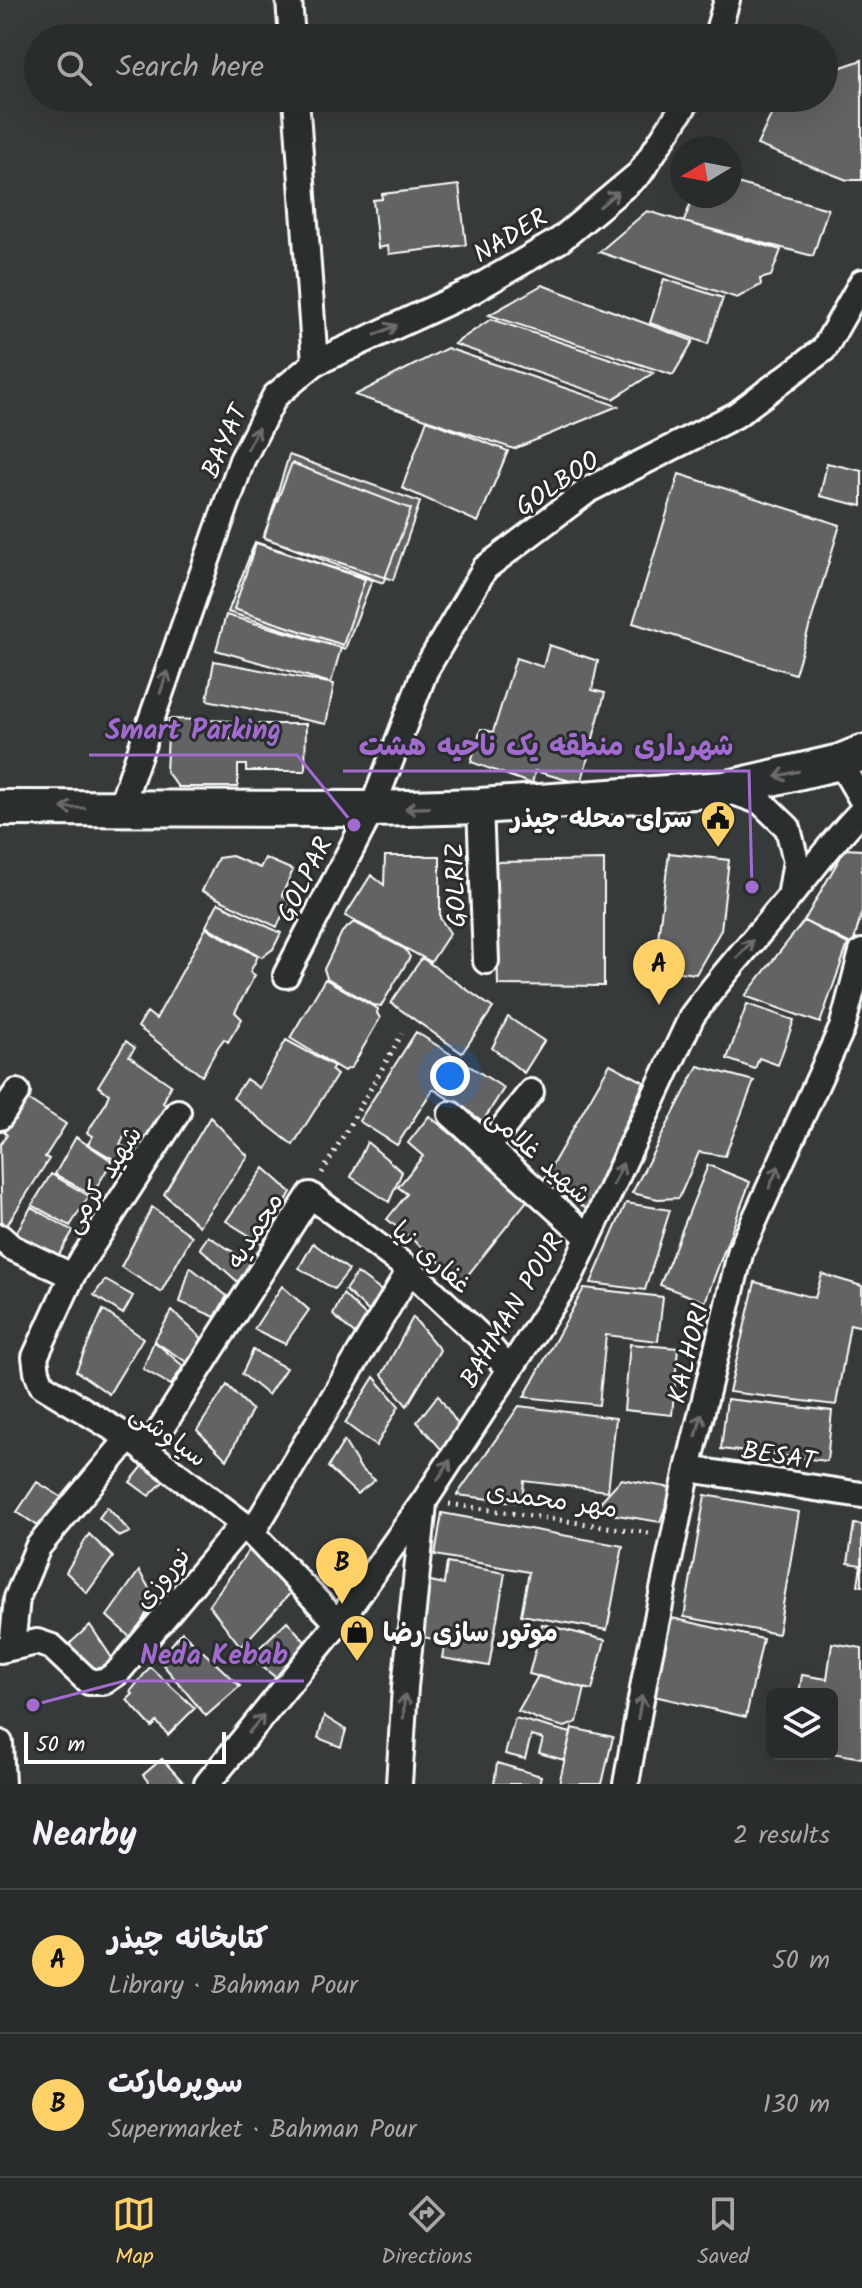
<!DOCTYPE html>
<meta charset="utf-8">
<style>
:root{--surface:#292c2c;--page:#353838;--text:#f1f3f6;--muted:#a5a7a9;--line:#454848;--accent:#ffd166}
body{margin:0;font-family:Kalam,"Playpen Sans Arabic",sans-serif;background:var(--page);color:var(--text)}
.controls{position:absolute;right:24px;bottom:24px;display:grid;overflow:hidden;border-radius:12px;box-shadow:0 8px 32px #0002}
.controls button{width:72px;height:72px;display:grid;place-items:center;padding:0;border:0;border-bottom:2px solid var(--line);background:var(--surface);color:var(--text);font:40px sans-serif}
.compass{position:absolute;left:670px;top:136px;width:72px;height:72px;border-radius:50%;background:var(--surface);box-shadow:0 8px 32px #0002;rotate:260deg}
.scale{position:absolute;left:24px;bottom:20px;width:202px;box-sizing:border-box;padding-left:8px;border:4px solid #fff;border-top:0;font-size:22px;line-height:28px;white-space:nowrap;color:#fff;-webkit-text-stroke:6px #2a2d2e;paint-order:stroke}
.you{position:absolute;left:450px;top:1076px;width:28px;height:28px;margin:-20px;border:6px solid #fff;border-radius:50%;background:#1a73e8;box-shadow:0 0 0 12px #1a73e833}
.badge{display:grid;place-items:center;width:52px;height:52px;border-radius:50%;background:var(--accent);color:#111;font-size:26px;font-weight:700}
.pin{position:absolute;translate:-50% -66px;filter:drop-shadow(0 2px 4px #0008)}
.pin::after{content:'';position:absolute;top:42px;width:28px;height:24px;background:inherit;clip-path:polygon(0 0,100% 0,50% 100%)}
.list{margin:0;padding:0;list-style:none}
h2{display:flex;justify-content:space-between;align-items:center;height:104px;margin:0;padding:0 32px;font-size:34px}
h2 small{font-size:26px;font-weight:400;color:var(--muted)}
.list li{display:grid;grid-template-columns:52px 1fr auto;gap:24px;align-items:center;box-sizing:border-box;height:144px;padding:0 32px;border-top:2px solid var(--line)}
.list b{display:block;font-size:30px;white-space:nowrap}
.list p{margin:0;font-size:26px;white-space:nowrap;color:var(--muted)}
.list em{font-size:26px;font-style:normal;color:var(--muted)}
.icon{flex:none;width:44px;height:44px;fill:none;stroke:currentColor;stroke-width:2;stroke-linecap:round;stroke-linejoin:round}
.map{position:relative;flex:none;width:862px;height:1784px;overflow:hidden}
.search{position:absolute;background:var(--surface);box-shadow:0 8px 32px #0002;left:24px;right:24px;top:24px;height:88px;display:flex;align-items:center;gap:20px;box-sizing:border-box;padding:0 28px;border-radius:44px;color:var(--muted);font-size:30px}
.sheet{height:392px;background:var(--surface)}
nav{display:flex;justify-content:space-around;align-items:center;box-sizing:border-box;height:112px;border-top:2px solid var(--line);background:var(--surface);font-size:22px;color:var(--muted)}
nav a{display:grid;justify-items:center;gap:4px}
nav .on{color:var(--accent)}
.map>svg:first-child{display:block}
</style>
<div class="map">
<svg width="862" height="1784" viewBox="0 0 862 1784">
<rect width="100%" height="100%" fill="#373a3b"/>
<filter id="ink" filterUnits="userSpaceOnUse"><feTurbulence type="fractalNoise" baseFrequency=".0125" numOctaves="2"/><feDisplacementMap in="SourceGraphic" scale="16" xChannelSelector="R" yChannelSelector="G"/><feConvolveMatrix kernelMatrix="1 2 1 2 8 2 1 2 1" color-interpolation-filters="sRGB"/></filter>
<g filter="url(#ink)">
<path fill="#636465" stroke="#fff" stroke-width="2" d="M862 60V180H847L757 145 779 98H824V73Z
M730 181 828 209 813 256 684 222 693 196H730Z
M459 185 466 245 389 254 388 246 378 248 373 200 382 199V194Z
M647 211 781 250 771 276 760 279 761 285 737 298 599 252Z
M664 279 723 298 708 344 650 323Z
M542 285 693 341 673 375 489 315Z
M491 319 653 373 613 399 454 344Z
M447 348 618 406 514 449 355 395Z
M427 420 508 451 478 522 402 488Z
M289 455 420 502 393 580 264 538Z
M292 463 411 509 383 583 263 537Z
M827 463 862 471V506L820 496Z
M679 474 840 525 795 674 633 623Z
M255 542 372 580 345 649 228 612Z
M256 543 365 579 343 645 234 609Z
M226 615 341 648 331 683 216 650Z
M549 645 598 661 592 690 605 693 581 784 535 771 532 784 471 762 481 729 493 732 516 658 543 667Z
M214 661 334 684 326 724 207 700Z
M169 719 231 721 230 739H241L242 733H250V724H306L305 771H246V765H238V787H178L166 771Z
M845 849 862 850V911L853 945 804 921Z
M669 853 729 860 721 930 696 974 654 969Z
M232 856 260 868 265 858 293 870 282 895 289 901 277 927 202 891 218 858Z
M385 856H440V918L450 933 431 962 345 916 371 875 384 885Z
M604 860V986L498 985 495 862Z
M218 903 281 933 273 949 262 957 206 926Z
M804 921 848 944 820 1023 745 996Z
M354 922 405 949 410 957 381 1006 373 1005 327 978 324 969 342 932Z
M206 928 258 956 250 972 255 975 235 1012 242 1019 228 1042 224 1039 218 1047 202 1076 138 1027 147 1012 156 1019Z
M422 958 493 1008 462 1053 391 1003Z
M325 979 378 1009 377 1013 380 1018 352 1067 344 1071 290 1038Z
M747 1004 794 1020 778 1065 759 1058 755 1069 727 1059Z
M508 1017 544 1041 524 1073 492 1048Z
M416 1032 504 1088 483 1121 433 1089 397 1145 359 1121Z
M286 1040 334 1066 331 1070 337 1075 293 1145 233 1098 246 1079 259 1088Z
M126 1041 135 1048 129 1056 171 1085 163 1103 169 1107 145 1141 127 1130 120 1145 127 1148 120 1163 88 1144 93 1136 87 1133 104 1106 109 1094 98 1086Z
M610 1064 644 1082 587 1209 543 1181Z
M698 1066 754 1081 725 1156 699 1152 679 1198 658 1199 632 1193Z
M26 1098 66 1124 45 1157 49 1159 2 1233 0 1145 7 1135 4 1132Z
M429 1116 530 1197 463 1281 387 1219 407 1194 398 1187 423 1156 408 1143Z
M210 1117 248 1156 199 1226 164 1194Z
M76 1137 112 1161 92 1195 55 1174Z
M367 1142 402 1172 389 1202 351 1177Z
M708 1165 750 1182 705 1302 660 1285Z
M264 1168 291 1192 263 1244 226 1221Z
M51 1174 89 1196 70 1226 32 1205Z
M626 1203 670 1210 645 1290 591 1283Z
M31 1207 73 1231 54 1263 12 1240Z
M152 1207 192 1236 161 1292 121 1267Z
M208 1236 251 1263 238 1282 200 1248Z
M313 1243 349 1270 334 1289 299 1268Z
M190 1267 227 1296 215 1317 180 1302Z
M357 1273 383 1292 373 1315 345 1290Z
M822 1274 862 1286V1327L850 1324 836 1405 729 1392 755 1282 815 1298Z
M105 1280 133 1296 123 1314 94 1295Z
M282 1286 309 1310 285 1344 254 1329Z
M584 1288 663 1297 658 1341 606 1335 599 1405 524 1397Z
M343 1294 369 1319 359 1338 333 1315Z
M103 1310 143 1338 109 1394 76 1371Z
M172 1311 206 1342 188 1363 154 1341Z
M413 1317 440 1350 407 1406 382 1375Z
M154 1341 183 1366 171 1385 143 1369Z
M630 1344 678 1348 672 1415 624 1410Z
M253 1350 286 1368 268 1395 242 1374Z
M374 1377 399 1406 376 1446 345 1423Z
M227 1385 252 1410 227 1460 197 1430Z
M438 1395 463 1432 441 1449 417 1422Z
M727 1399 832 1411 827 1461 721 1449Z
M519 1406 616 1418 608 1491 524 1481 522 1503 457 1495Z
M344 1441 361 1469 375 1480 357 1494 328 1467Z
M143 1466 167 1478 149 1496 130 1482Z
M621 1479 672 1488 660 1522 592 1511Z
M37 1482 63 1498 44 1530 17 1512Z
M705 1495 799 1512 778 1634 684 1617Z
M107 1507 121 1522 130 1532 119 1537 99 1518Z
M442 1513 623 1546 607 1630 521 1615 529 1572 435 1555Z
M854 1524 862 1525V1586L858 1585 861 1565 848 1563Z
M89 1534 113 1557 87 1593 66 1572Z
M252 1546 295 1588 241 1647 209 1605Z
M447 1563 505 1573 489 1666 442 1658 445 1641 417 1636 426 1580 444 1584Z
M139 1571 155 1598 132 1639 107 1616Z
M672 1618 763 1639 746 1717 654 1696Z
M287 1621 308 1645 279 1680 250 1657Z
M542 1624 605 1640 592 1690 529 1674Z
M90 1625 114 1661 95 1675 66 1647Z
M182 1632 240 1686 206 1716 159 1660Z
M832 1643 862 1648V1758L832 1753V1694H799L802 1675 827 1679Z
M150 1667 195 1708 168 1735 157 1722 152 1727 127 1700 133 1694 130 1692Z
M538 1676 585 1688 577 1722 565 1727 545 1722 518 1711Z
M324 1716 346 1730 341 1747 318 1738Z
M515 1718 571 1733 564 1760 539 1753 543 1739 531 1736 525 1759 505 1754Z
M572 1728 613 1737 602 1784H559Z
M162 1759 185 1784H150L143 1775Z
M497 1763 541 1776 539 1784H494Z"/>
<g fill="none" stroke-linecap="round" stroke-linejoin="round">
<g stroke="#fff" stroke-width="30">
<path id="street" d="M289 0 292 38
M716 38 727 0
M296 98 315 363
M840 762 862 800
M725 789 761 802 788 828 796 861 791 891
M480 806 486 961
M120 809 242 460 275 396 315 363 472 291 560 240 640 173 689 98
M286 975 372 809 425 671 485 568 590 489 736 415 824 349 862 282
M178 1112 72 1276 35 1357 37 1372 42 1385 129 1438 243 1524 338 1623
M451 1114 588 1237
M0 1117 17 1092
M489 1146 531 1092
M0 1237 11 1247 72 1276
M146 1452 310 1195 410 1270 481 1337 509 1370
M688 1469 862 1495
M252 1533 410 1270
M12 1647 17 1598 38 1547 129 1438
M0 1650 37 1642 52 1647 89 1682H104L117 1673 243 1524
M0 1743 2 1784
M207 1784 338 1623 425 1500 570 1277 692 1016C722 974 757 937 790 896 814 867 835 838 862 811
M399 1784 405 1687 424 1504
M626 1784 645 1677 688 1469 741 1250 842 1028 862 952"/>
</g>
<g stroke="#fff" stroke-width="40">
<path id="secondary" d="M0 808 372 809 480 806 724 789 840 762 862 753"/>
</g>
<path stroke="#fff" stroke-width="5" stroke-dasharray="2 6" stroke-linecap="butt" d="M322 1173 402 1034
M449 1504 649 1533"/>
<use href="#street" stroke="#2a2d2e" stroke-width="24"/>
<use href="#secondary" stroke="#2a2d2e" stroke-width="34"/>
</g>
<defs><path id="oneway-shaft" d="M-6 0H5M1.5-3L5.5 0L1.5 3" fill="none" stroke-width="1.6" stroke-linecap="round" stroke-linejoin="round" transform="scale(2)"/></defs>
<g stroke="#6a6c6d">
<use href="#oneway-shaft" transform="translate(609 199) rotate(-40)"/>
<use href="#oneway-shaft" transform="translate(386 330) rotate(-25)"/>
<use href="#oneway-shaft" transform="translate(253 438) rotate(-63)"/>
<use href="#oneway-shaft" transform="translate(164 682) rotate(-71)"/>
<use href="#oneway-shaft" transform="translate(787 774) rotate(167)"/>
<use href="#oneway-shaft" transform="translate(73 808) rotate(-180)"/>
<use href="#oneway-shaft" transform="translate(417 808) rotate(178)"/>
<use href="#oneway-shaft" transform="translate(745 949) rotate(-49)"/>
<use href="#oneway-shaft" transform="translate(618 1174) rotate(-65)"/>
<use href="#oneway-shaft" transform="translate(774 1177) rotate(-66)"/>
<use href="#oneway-shaft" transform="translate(699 1425) rotate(-76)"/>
<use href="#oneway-shaft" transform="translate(444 1470) rotate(-57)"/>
<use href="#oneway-shaft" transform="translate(404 1706) rotate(-87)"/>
<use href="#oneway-shaft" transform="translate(640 1707) rotate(-80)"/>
<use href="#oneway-shaft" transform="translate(256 1724) rotate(-51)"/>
</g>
</g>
<defs>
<g id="civic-pin" transform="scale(1.8)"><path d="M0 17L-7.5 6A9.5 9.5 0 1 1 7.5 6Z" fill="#ffd166" stroke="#2a2d2e"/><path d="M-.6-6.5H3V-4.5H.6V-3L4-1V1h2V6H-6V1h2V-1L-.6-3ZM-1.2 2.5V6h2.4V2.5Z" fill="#111"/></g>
<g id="shop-pin" transform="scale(1.8)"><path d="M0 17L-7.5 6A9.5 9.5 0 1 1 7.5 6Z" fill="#ffd166" stroke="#2a2d2e"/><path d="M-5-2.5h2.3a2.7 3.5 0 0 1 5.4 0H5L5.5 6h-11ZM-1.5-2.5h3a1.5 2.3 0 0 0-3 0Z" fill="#111"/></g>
</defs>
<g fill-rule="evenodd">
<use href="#civic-pin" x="718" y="818"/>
<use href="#shop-pin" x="357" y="1632"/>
</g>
<g text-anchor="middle" stroke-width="6" stroke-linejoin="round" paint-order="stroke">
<g font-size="26" fill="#fff" stroke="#2a2d2e">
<text transform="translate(510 235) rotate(-31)" y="9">NADER</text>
<text transform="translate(224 441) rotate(-66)" y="9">BAYAT</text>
<text transform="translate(557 483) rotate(-34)" y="9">GOLBOO</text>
<text transform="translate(304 879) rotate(-63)" y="9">GOLPAR</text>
<text transform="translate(455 885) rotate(-92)" y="9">GOLRIZ</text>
<text transform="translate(539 1155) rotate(42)" y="9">شهید غلامی</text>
<text transform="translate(102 1179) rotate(-57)" y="9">شهید کرمی</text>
<text transform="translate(254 1230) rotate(-58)" y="9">محمدیه</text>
<text transform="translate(432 1257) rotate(41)" y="9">غفاری نیا</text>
<text transform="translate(511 1310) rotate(-59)" y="9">BAHMAN POUR</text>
<text transform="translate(688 1353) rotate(-76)" y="9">KALHORI</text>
<text transform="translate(169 1435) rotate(36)" y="9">سیاوشی</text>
<text transform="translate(779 1455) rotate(9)" y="9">BESAT</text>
<text transform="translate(552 1499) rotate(8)" y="9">مهر محمدی</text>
<text transform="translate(162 1577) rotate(-50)" y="9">نوروزی</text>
</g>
<g font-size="26" font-weight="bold" fill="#fff" stroke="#2a2d2e" text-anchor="end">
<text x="692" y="827">سرای محله چیذر</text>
<text x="383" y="1641" text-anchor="start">موتور سازی رضا</text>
</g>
</g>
<path fill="none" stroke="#a36bd2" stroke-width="3" d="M354 825L297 755H89M752 887L749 771H343M33 1705L124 1681H304"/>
<g fill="#a36bd2" stroke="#2a2d2e" stroke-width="3">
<circle cx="354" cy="825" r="8"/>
<circle cx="752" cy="887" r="8"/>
<circle cx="33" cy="1705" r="8"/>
</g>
<g font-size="28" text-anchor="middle" font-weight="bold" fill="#a36bd2" stroke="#2a2d2e" stroke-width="6" stroke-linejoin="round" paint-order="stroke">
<text x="193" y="739">Smart Parking</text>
<text x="546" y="755">شهرداری منطقه یک ناحیه هشت</text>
<text x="214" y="1664">Neda Kebab</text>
</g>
</svg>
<div class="controls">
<button><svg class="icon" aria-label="layers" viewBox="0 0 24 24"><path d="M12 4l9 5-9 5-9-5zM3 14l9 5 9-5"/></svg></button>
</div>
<svg class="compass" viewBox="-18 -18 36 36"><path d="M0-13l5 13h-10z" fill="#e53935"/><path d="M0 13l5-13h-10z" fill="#a5a7a9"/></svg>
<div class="scale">50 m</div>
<div class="you"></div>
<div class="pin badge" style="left:659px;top:1005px">A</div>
<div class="pin badge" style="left:342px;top:1604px">B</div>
<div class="search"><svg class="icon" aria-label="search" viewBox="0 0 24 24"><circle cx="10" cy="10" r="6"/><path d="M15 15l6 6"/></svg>Search here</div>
</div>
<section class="sheet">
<h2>Nearby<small>2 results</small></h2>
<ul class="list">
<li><span class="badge">A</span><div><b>کتابخانه چیذر</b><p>Library · Bahman Pour</p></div><em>50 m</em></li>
<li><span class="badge">B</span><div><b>سوپرمارکت</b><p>Supermarket · Bahman Pour</p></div><em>130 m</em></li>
</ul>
</section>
<nav>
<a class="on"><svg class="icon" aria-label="map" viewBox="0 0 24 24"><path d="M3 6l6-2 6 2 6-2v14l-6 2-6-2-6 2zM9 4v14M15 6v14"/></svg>Map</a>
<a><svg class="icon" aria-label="directions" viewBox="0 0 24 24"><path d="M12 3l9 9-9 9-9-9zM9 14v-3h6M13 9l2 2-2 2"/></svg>Directions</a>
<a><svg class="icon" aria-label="saved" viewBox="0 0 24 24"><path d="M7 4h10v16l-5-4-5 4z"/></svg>Saved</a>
</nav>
